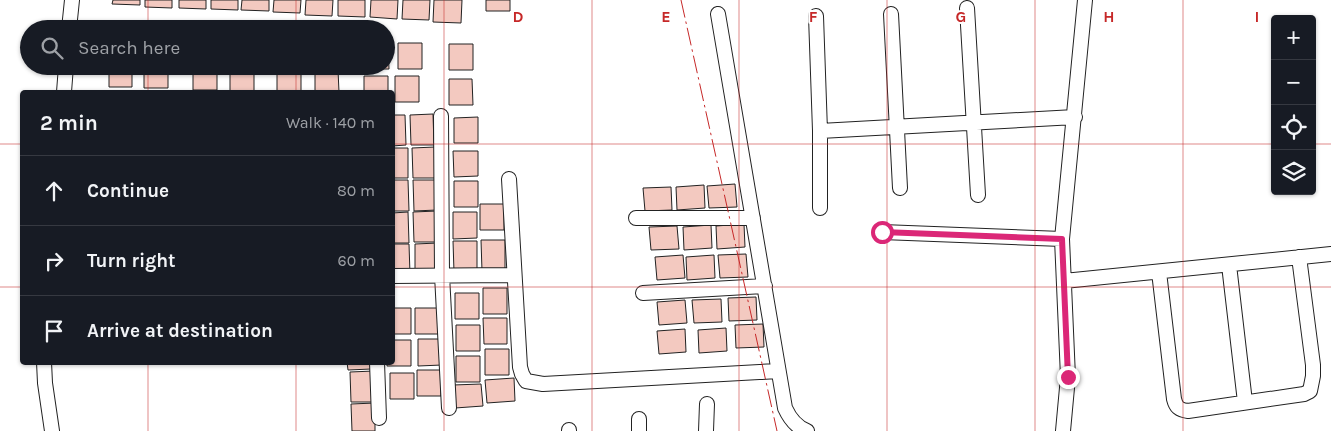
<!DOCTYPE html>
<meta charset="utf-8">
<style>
:root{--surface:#171b24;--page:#20242c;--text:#f1f3f6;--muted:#9ea1a6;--line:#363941}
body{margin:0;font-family:Karla,sans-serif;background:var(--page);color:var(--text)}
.controls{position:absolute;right:15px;top:15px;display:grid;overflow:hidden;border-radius:5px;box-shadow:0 1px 4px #0004}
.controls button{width:45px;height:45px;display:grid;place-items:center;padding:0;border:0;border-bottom:1px solid var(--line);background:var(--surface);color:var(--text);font:25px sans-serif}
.stop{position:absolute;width:15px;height:15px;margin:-11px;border:4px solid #db2777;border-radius:50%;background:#fff}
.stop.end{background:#db2777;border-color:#fff;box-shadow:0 1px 5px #0008}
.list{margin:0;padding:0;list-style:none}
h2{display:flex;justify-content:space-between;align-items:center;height:65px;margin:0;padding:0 20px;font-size:21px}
h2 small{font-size:16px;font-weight:400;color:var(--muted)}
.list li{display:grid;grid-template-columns:32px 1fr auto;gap:15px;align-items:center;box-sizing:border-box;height:70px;padding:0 20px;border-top:1px solid var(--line)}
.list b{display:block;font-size:19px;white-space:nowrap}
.list em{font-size:16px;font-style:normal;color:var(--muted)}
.icon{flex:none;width:28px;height:28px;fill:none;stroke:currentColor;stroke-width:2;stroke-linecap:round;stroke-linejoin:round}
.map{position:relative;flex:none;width:1331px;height:431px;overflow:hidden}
.search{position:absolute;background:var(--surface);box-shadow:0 1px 4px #0004;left:20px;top:20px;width:375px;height:55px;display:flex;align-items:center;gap:12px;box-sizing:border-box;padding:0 18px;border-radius:28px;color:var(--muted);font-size:19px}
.panel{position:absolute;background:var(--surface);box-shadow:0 1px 4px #0004;left:20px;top:90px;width:375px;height:275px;border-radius:5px}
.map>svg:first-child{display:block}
</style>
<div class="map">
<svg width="1331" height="431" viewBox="0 0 1331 431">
<rect width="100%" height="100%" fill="#fff"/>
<path fill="#f3c9c0" stroke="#222" d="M113 0H140V5L112 4Z
M145 0H172V8L145 7Z
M179 0H206V9L179 8Z
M211 0H238V10L211 9Z
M242 0H269V11L241 10Z
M274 0H301L300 13 273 12Z
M306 0H333L332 16 305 15Z
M338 0H365V17L338 16Z
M371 0H398L397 19 370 17Z
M403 0H430L429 20 402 19Z
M434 0H462L461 23 433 22Z
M486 0H510V11H486Z
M110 27H134V29H110Z
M386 43H388L389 69H365V66H386Z
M398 43H422V69H398Z
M449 44H473V70H449Z
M109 66H132V87H109Z
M144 66H168V88H144Z
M193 66H217V90H193Z
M230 67H254V92H230Z
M277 70H301V92H277Z
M315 70H338L339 92H315Z
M364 76H388V92H364Z
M395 76H419V102H395Z
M449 79H472L473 105H449Z
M433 114 434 145H411L410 115Z
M392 115H405L406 145 392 146Z
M478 117V143H454V118Z
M435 147 436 178H413L412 148Z
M392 148H408V178H392Z
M453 151H478V176L454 177Z
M392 180H408L409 211H392Z
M413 180H437V210L414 211Z
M454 181H478V207H454Z
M735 184 737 207 709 208 707 186Z
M704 185 705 208 677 210 676 187Z
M671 187 672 210 645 211 643 188Z
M480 204H504V230H480Z
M437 211V242H414L413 212Z
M408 212 409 243H392V213Z
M453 212H477V238L453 239Z
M744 224 745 247 717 249 716 226Z
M711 225 712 248 684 250 683 227Z
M677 226 679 249 651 250 649 227Z
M481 240H505V270L482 271Z
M453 241H477V271L454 272Z
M438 243 439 274H415V244Z
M392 244H409L410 274H392Z
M746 254 748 277 720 278 718 255Z
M683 255 685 278 657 280 655 257Z
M714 255 715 278 687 280 686 257Z
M483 288H507V314H483Z
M455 293H479V319H455Z
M756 297 757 320 729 321 728 298Z
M721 299 722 322 694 323 692 300Z
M685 300 687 323 659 325 657 302Z
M392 308H411V334H392Z
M415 308H439V334H415Z
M483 318H507V344H484Z
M763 324 764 347 736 348 735 325Z
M456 325H480V351H456Z
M726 328 727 351 699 353 698 330Z
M685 329 686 352 659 354 657 331Z
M418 339H441L442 365 418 366Z
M392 340H411V366H387V362H392Z
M485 349H509V375H485Z
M456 356H480V382H456Z
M347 362H371V369L348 370Z
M417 370H441V396H417Z
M374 371V402H351L350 372Z
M390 373H414V399H390Z
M514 378 515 401 487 403 485 380Z
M481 384 483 406 455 408 453 385Z
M375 403V431H352L351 404Z"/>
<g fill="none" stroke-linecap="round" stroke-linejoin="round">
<g stroke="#222" stroke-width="16">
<path id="minor" d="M967 8 978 195
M718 14 785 408C790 419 796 427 807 431
M891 14 900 188
M816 16 820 131V208
M69 29 72 0
M64 92 66 66
M441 116 442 275 449 408
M820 131 1075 117
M509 179 520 367 522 374 526 381 543 384 778 371
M636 218H753
M882 232 1062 239
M1229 265 1245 402
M1159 272 1174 399C1176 407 1179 410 1188 411L1304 394 1310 391 1313 376V365L1299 257
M392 276 514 275
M1064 281 1331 254
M643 293 765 286
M44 362 45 383 52 431
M377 362 379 418
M569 431V430
M639 431V419
M706 431 707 404
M1063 431 1068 377 1062 239 1085 0"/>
</g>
<use href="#minor" stroke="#fff" stroke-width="14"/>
<path stroke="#c62828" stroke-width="1" stroke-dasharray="18 4 2.5 4" stroke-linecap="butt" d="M681 0 777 431"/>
</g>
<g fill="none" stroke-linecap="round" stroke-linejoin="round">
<path stroke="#db2777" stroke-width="6" d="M882 232 1062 239 1068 377"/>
</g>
<path fill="none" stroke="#c62828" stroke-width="1" stroke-opacity="0.55" d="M148 0V29M296 0V29M444 0V431M592 0V431M739 0V431M887 0V431M1035 0V431M1183 0V431M148 66V92M296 66V92M0 144H22M392 144H1275M1312 144H1331M0 287H22M392 287H1331M148 362V431M296 362V431"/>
<g font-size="16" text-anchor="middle" font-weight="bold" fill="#c62828" stroke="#fff" stroke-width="4" stroke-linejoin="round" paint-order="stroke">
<text x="518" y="22">D</text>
<text x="666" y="22">E</text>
<text x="813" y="22">F</text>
<text x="961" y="22">G</text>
<text x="1109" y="22">H</text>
<text x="1257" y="22">I</text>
</g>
</svg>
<div class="controls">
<button>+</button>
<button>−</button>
<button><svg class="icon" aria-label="locate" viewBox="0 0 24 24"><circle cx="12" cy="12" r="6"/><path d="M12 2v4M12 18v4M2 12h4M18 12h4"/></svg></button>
<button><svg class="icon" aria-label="layers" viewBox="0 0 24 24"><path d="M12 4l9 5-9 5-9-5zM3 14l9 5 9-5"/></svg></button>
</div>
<div class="stop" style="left:882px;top:232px"></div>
<div class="stop end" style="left:1068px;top:377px"></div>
<div class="search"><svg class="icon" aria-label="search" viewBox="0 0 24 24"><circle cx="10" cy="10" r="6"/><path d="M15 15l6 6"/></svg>Search here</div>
<section class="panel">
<h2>2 min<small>Walk · 140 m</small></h2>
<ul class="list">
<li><svg class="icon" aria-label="ahead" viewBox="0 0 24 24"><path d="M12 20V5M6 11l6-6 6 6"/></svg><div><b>Continue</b></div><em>80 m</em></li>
<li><svg class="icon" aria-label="right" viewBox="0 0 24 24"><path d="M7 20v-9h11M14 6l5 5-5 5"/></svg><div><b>Turn right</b></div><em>60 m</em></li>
<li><svg class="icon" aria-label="arrive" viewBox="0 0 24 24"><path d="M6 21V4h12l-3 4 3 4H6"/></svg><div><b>Arrive at destination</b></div></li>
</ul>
</section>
</div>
